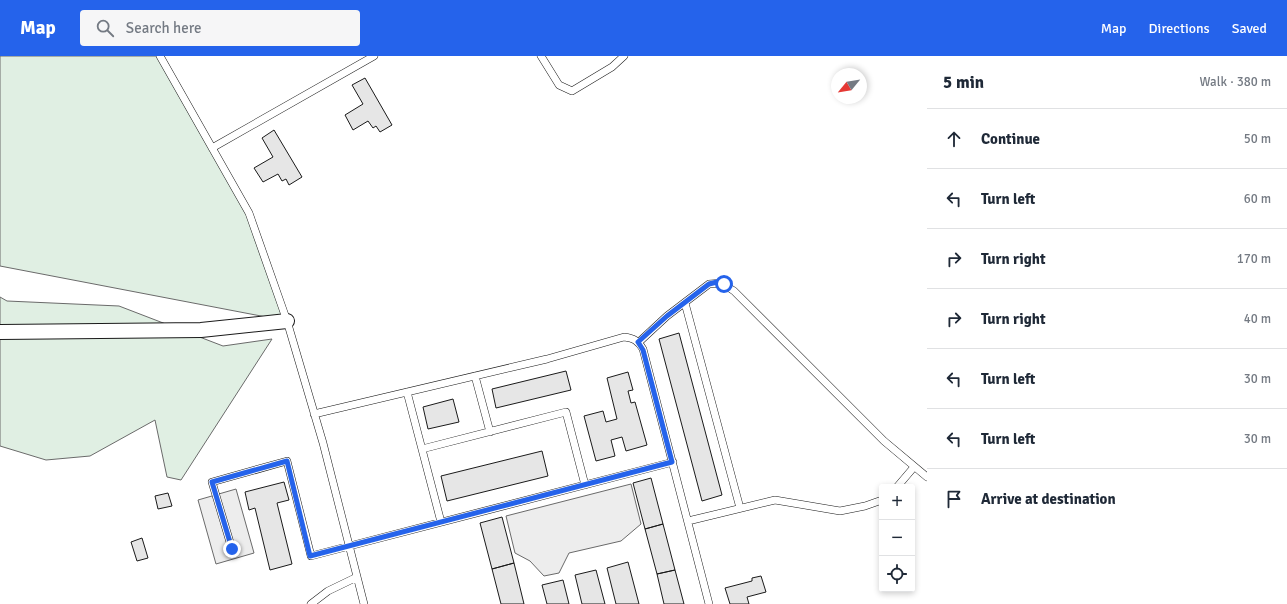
<!DOCTYPE html>
<meta charset="utf-8">
<style>
:root{--surface:#fff;--page:#f6f6f7;--text:#1f2937;--muted:#747a83;--line:#e0e1e3;--accent:#2563eb}
body{margin:0;font-family:Signika,sans-serif;background:var(--page);color:var(--text)}
.controls{position:absolute;right:12px;bottom:12px;display:grid;overflow:hidden;border-radius:4px;box-shadow:0 2px 6px #0003}
.controls button{width:36px;height:36px;display:grid;place-items:center;padding:0;border:0;border-bottom:1px solid var(--line);background:var(--surface);color:var(--text);font:20px sans-serif}
.compass{position:absolute;left:831px;top:12px;width:36px;height:36px;border-radius:50%;background:var(--surface);box-shadow:0 2px 6px #0003;rotate:240deg}
.stop{position:absolute;width:12px;height:12px;margin:-9px;border:3px solid #2563eb;border-radius:50%;background:#fff}
.stop.end{background:#2563eb;border-color:#fff;box-shadow:0 1px 4px #0008}
.list{margin:0;padding:0;list-style:none}
h2{display:flex;justify-content:space-between;align-items:center;height:52px;margin:0;padding:0 16px;font-size:17px}
h2 small{font-size:13px;font-weight:400;color:var(--muted)}
.list li{display:grid;grid-template-columns:26px 1fr auto;gap:12px;align-items:center;box-sizing:border-box;height:60px;padding:0 16px;border-top:1px solid var(--line)}
.list b{display:block;font-size:15px;white-space:nowrap}
.list em{font-size:13px;font-style:normal;color:var(--muted)}
.icon{flex:none;width:22px;height:22px;fill:none;stroke:currentColor;stroke-width:2;stroke-linecap:round;stroke-linejoin:round}
.map{position:relative;flex:none;width:927px;height:548px;overflow:hidden}
header{display:flex;align-items:center;gap:24px;box-sizing:border-box;height:56px;padding:0 20px;background:var(--accent);color:#fff}
header strong{font-size:19px}
nav{display:flex;gap:22px;margin-inline-start:auto;font-size:14px}
.search{width:280px;height:36px;background:var(--page);display:flex;align-items:center;gap:10px;box-sizing:border-box;padding:0 14px;border-radius:4px;color:var(--muted);font-size:15px}
main{display:flex}
aside{flex:1;background:var(--surface)}
.map>svg:first-child{display:block}
</style>
<header>
<strong>Map</strong>
<div class="search"><svg class="icon" aria-label="search" viewBox="0 0 24 24"><circle cx="10" cy="10" r="6"/><path d="M15 15l6 6"/></svg>Search here</div>
<nav><a>Map</a><a>Directions</a><a>Saved</a></nav>
</header>
<main>
<div class="map">
<svg width="927" height="548" viewBox="0 0 927 548">
<rect width="100%" height="100%" fill="#fff"/>
<path fill="#e0efe3" stroke="#6a6a6a" d="M0 0H160L249 157 287 265 0 210Z
M0 241 7 245 119 250 223 290 272 283 181 424 167 421 155 364 90 400 46 404 0 390Z"/>
<path fill="#ededed" stroke="#6a6a6a" d="M631 428 641 468 621 485 569 497 559 517 544 520 530 505 515 497 506 460Z
M236 433 254 497 216 508 198 444Z"/>
<path fill="#e6e6e6" stroke="#1a1a1a" d="M365 22 392 69 380 76 376 70 373 72 368 65 353 74 345 59 363 48 352 29Z
M274 74 302 121 289 129 286 123 282 125 278 118 263 126 254 112 273 101 262 82Z
M679 277 722 439 702 445 659 283Z
M566 315 571 334 496 352 492 333Z
M628 316 633 334 628 335 631 347 635 346 647 389 626 395 622 381 611 384 615 400 596 405 584 360 603 355 606 366 617 363 607 322Z
M453 343 459 366 428 373 423 351Z
M542 395 548 420 447 445 441 420Z
M651 422 663 468 645 473 633 427Z
M284 426 289 444 277 447 292 508 270 514 255 452 249 454 245 436Z
M168 437 172 450 158 453 155 440Z
M502 461 514 507 492 513 480 467Z
M663 468 675 514 657 518 645 473Z
M142 482 148 502 137 505 131 486Z
M628 506 639 548H616L607 512Z
M514 507 524 548H501L492 513Z
M596 514 605 548H582L575 519Z
M675 514 684 548H664L657 518Z
M761 520 766 536 747 541 749 548H730L725 532 752 525V522Z
M563 524 569 548H547L542 529Z"/>
<g fill="none" stroke-linecap="round" stroke-linejoin="round">
<g stroke="#1a1a1a" stroke-width="8">
<path id="lane" d="M160 0 249 157 287 265 323 387 364 548
M541 0 559 29 572 35 612 11 624 0
M212 92 374 0
M685 247 740 452
M639 286 667 260 709 228C720 226 725 229 734 235L884 385 927 421
M475 320 490 376
M407 336 441 466
M314 358 547 303 624 281C634 282 638 285 643 293L709 548
M422 393 566 356 585 429
M897 431 914 411
M688 465 775 444 840 455 865 450 882 444
M232 493 212 426 287 405 311 500 673 406
M311 548 328 535 357 521"/>
</g>
<g stroke="#1a1a1a" stroke-width="16">
<path id="street" d="M0 276 201 274 287 265"/>
</g>
<use href="#lane" stroke="#fff" stroke-width="7"/>
<use href="#street" stroke="#fff" stroke-width="14"/>
</g>
<g fill="none" stroke-linecap="round" stroke-linejoin="round">
<path stroke="#2563eb" stroke-width="5" d="M232 493 212 426 287 405 310 500 672 406 643 294 638 286 667 260 709 228 717 226 724 228"/>
</g>
</svg>
<div class="controls">
<button>+</button>
<button>−</button>
<button><svg class="icon" aria-label="locate" viewBox="0 0 24 24"><circle cx="12" cy="12" r="6"/><path d="M12 2v4M12 18v4M2 12h4M18 12h4"/></svg></button>
</div>
<svg class="compass" viewBox="-18 -18 36 36"><path d="M0-13l5 13h-10z" fill="#e53935"/><path d="M0 13l5-13h-10z" fill="#747a83"/></svg>
<div class="stop" style="left:724px;top:228px"></div>
<div class="stop end" style="left:232px;top:493px"></div>
</div>
<aside>
<h2>5 min<small>Walk · 380 m</small></h2>
<ul class="list">
<li><svg class="icon" aria-label="ahead" viewBox="0 0 24 24"><path d="M12 20V5M6 11l6-6 6 6"/></svg><div><b>Continue</b></div><em>50 m</em></li>
<li><svg class="icon" aria-label="left" viewBox="0 0 24 24"><path d="M17 20v-9H6M10 6l-5 5 5 5"/></svg><div><b>Turn left</b></div><em>60 m</em></li>
<li><svg class="icon" aria-label="right" viewBox="0 0 24 24"><path d="M7 20v-9h11M14 6l5 5-5 5"/></svg><div><b>Turn right</b></div><em>170 m</em></li>
<li><svg class="icon" aria-label="right" viewBox="0 0 24 24"><path d="M7 20v-9h11M14 6l5 5-5 5"/></svg><div><b>Turn right</b></div><em>40 m</em></li>
<li><svg class="icon" aria-label="left" viewBox="0 0 24 24"><path d="M17 20v-9H6M10 6l-5 5 5 5"/></svg><div><b>Turn left</b></div><em>30 m</em></li>
<li><svg class="icon" aria-label="left" viewBox="0 0 24 24"><path d="M17 20v-9H6M10 6l-5 5 5 5"/></svg><div><b>Turn left</b></div><em>30 m</em></li>
<li><svg class="icon" aria-label="arrive" viewBox="0 0 24 24"><path d="M6 21V4h12l-3 4 3 4H6"/></svg><div><b>Arrive at destination</b></div></li>
</ul>
</aside>
</main>
